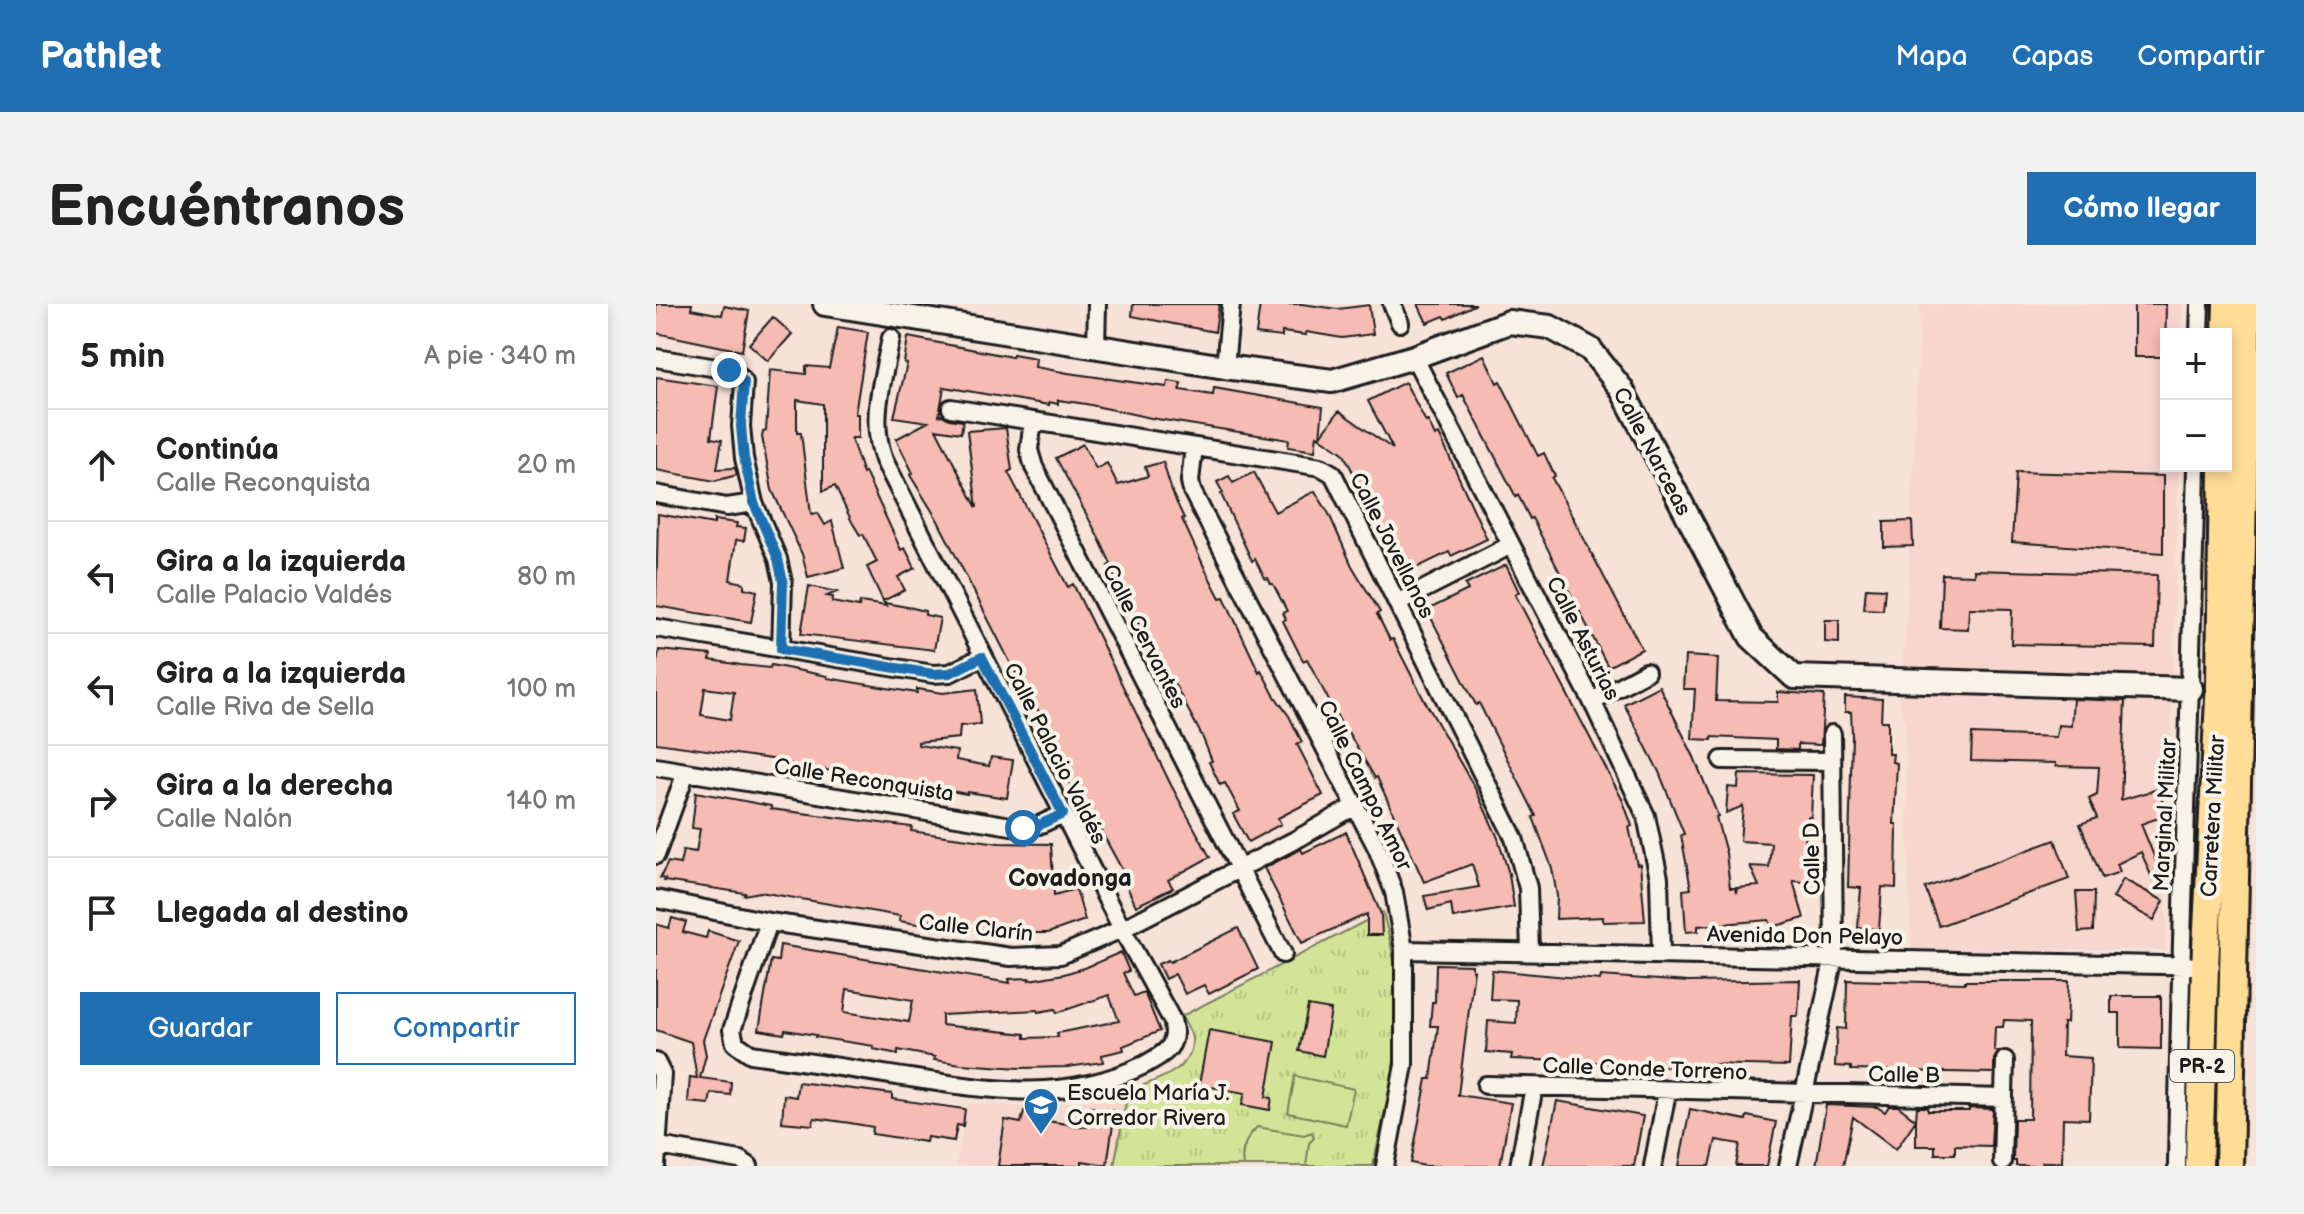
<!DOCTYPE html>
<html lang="es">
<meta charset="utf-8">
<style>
:root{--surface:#fff;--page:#f2f2f2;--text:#222;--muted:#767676;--line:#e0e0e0;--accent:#1f6fb2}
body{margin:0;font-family:"Balsamiq Sans",sans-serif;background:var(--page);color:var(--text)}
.controls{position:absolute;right:24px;top:24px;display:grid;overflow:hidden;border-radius:0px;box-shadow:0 4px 12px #0003}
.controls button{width:72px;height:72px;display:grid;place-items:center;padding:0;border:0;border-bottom:2px solid var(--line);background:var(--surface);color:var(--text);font:40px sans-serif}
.stop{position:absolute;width:24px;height:24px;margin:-18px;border:6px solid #1f6fb2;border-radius:50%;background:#fff}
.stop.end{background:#1f6fb2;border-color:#fff;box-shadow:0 2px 8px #0008}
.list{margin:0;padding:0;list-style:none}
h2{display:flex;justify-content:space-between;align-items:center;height:104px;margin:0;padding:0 32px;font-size:34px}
h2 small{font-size:26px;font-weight:400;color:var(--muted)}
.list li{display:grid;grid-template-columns:52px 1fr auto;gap:24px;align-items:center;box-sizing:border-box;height:112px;padding:0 32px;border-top:2px solid var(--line)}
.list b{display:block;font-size:30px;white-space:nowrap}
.list p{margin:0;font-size:26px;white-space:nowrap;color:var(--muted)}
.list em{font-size:26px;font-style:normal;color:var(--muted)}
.actions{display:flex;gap:16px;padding:24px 32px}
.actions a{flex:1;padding:18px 0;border:2px solid var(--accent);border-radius:0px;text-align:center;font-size:28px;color:var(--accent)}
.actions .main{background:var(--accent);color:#fff}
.icon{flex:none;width:44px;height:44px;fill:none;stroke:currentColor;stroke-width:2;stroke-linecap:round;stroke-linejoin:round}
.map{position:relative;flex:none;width:1600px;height:862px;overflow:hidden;border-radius:0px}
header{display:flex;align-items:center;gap:48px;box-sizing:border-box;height:112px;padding:0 40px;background:var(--accent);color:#fff}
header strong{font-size:38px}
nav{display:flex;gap:44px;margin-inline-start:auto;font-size:28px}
.intro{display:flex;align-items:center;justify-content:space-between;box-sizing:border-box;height:192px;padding:0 48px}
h1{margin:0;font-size:56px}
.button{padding:20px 36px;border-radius:0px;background:var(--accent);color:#fff;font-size:28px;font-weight:700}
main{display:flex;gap:48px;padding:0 48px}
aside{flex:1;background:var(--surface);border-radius:0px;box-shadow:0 4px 12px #0003}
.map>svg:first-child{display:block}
</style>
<header>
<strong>Pathlet</strong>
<nav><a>Mapa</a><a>Capas</a><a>Compartir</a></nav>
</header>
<div class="intro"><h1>Encuéntranos</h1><a class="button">Cómo llegar</a></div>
<main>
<aside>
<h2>5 min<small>A pie · 340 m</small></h2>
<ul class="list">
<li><svg class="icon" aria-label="ahead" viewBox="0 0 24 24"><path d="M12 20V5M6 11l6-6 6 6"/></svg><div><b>Continúa</b><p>Calle Reconquista</p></div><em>20 m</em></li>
<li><svg class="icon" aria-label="left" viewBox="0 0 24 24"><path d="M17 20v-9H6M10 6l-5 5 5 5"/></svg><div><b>Gira a la izquierda</b><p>Calle Palacio Valdés</p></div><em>80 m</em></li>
<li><svg class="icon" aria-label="left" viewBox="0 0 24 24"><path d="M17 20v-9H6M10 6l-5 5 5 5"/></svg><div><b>Gira a la izquierda</b><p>Calle Riva de Sella</p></div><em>100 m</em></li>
<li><svg class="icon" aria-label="right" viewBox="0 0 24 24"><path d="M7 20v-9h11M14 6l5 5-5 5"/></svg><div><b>Gira a la derecha</b><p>Calle Nalón</p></div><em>140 m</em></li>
<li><svg class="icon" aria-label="arrive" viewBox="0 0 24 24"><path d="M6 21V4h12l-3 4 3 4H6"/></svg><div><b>Llegada al destino</b></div></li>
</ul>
<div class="actions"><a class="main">Guardar</a><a>Compartir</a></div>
</aside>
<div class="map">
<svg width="1600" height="862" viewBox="0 0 1600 862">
<defs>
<pattern id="grass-tufts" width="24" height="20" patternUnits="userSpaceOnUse" patternTransform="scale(2)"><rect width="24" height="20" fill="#d3e498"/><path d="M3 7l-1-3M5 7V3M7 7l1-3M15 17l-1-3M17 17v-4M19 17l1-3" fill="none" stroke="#b5c382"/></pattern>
</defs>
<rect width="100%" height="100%" fill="#f7e2d8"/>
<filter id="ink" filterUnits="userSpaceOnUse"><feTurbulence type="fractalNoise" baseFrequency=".0125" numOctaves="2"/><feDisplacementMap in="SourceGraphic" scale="16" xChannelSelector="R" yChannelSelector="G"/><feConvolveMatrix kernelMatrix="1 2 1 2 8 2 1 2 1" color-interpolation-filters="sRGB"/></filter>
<g filter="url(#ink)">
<path fill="#f7d6cd" d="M1264 0H1526L1525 30H1510V162H1522L1510 646 1255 645 1249 420 1243 396 1251 306Z
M472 787 458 862H300L312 799 369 803 420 799Z"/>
<path fill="url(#grass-tufts)" stroke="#78805a" stroke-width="2" d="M727 608C735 639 742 669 742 701 743 755 728 809 717 862H458L472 787C496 777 538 768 536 735 536 728 529 719 526 712Z"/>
<path fill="#d3e498" stroke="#78805a" stroke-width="2" d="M639 772 698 785 690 821 632 809Z
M601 823 648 831 656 828 658 834 653 839 650 862H587C584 846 590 834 601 823Z"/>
<path fill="#f6bbb3" stroke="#1c1c1c" stroke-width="2" fill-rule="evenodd" d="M0 0H36L35 5 66 11 68 2 93 7 86 47 0 29Z
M477 0H563L559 28 476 12Z
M604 0H646L682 5 713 1 717 30 686 34 650 28V31L626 28V33L600 30Z
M762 0H820L790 15 788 12 771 19Z
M1478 0H1510L1509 53H1478Z
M117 13 136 30 112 57 93 40Z
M182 23 212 28 199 110H202V134H195L207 170 209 168 245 246 249 244 259 264 242 273 249 286 227 297 211 263 221 258 207 230 204 231 196 218 179 182 167 187V100L141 96V129H145L155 210 162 209 169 221 176 217 188 264 152 273 146 250 116 186 106 133 107 128 110 127 114 66 150 70V62L173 64Z
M252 33 356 53 357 50 380 54 379 63 412 69 511 83 512 77 525 79 524 86 557 91 558 84 667 103 664 133 661 131 659 147 632 143 633 136 495 114 430 100 402 96V100L393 98V101L288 83 283 112 286 111 293 115 307 117 305 129 280 125 321 204 311 127 350 124 356 166 352 168 412 283 417 280 515 481 554 553 512 576 517 584 480 602 466 572 469 571 440 518 435 521 409 471 415 468 386 413 358 366 281 215 254 171 257 169 240 135 272 118 238 113 251 60 248 59Z
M828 51 841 79 844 77 882 152 888 149 899 172 896 174 986 345 952 363 876 214 874 215 862 191 860 193 807 91 802 94 790 69Z
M0 73 62 82 55 134 66 136 61 165 79 164 81 171 59 177 0 166Z
M749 78 770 118 772 117 779 132 783 130 831 235 795 252 793 248 752 268 740 242 736 238 734 239 687 149 664 133 683 107 737 145 712 97Z
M427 140 440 165 451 159 462 181 492 172 489 163 507 158 517 191 528 214 526 215 550 267 564 294 568 293 603 368 605 366 618 391 633 412 646 438 641 440 667 491 622 514 625 520 592 538 577 510 584 507 569 479 564 481 553 458 556 457 546 432 518 379 514 381 490 324 486 327 476 307 452 262 455 260 442 232 400 154Z
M598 168 619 208 659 187 673 210 696 262 724 308 721 310 734 336 737 335 766 392 820 486 842 534 853 570 858 603 797 614 795 600 772 606 768 592 823 583 816 560 768 578 721 473 719 474 692 428 690 429 651 355 647 357 627 317 630 315 627 309 631 307 617 280H615L612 274 609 275 599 255 596 257 565 190 567 189 561 178 573 172 577 179Z
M1360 168 1507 172V249L1356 238Z
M2 210 58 220V216L81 219 80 223 90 224 88 237 80 236 74 276 88 279V284L101 287 95 318 0 302Z
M1256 217 1257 242 1228 243V218Z
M850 261 863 288 859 290 967 497 976 522 973 523 981 561 984 560 989 617 947 618V613L900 615 901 592 896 564 877 513 880 512 823 399 820 401 807 376 771 306 812 286 809 281Z
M1318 266 1501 271 1499 343 1355 340 1356 305 1313 304 1312 325 1284 324 1286 270 1318 271Z
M153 282 181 288 171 292 177 293 176 298 203 303 204 298 230 302 228 299 257 304 269 307V311L284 314 278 346 145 330Z
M1210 284 1229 285 1227 306 1208 305Z
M1169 316H1183V339L1169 338Z
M3 346 55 351 54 356 85 361 114 364 115 361 171 372V374L261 389V385L287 389 321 385 324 420 304 422 303 434 262 438V441L301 447 300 456 333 462 335 453 357 456 351 494 311 488V490L236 476 137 461 129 457 0 439V363ZM49 384 78 388 74 416 45 411Z
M1029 352 1062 354 1060 397 1122 398V388L1168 391 1165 441 1142 440V446L1120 445V436L1056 433V436L1036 435 1039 385H1027Z
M1003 382 1038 453 1062 512 1060 513 1070 549 1074 584H1079L1080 589 1081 584 1103 582 1094 562 1113 563 1115 539 1084 537 1087 502 1070 509 1072 483 1082 484 1083 470 1157 471 1155 513H1152L1147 555 1166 557 1164 579 1137 577 1148 614 1116 623 1113 616 1042 622V627L1030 628 1027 586 1035 585 1025 531 1028 530 1003 468 968 400Z
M1189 393 1226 395 1225 417H1232V450H1237L1236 458 1241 459 1238 520H1241L1240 584 1226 583 1223 625 1202 624 1205 584 1192 583 1196 431 1195 408H1189Z
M1417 395 1469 397 1465 496 1502 485 1511 511 1485 520 1506 572 1497 576 1485 548 1461 560 1464 568 1446 574 1424 520 1441 514 1433 495 1441 491 1443 463 1400 462V459L1315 457 1316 430 1400 433 1402 421 1415 422Z
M40 488 115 502V505L256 523 255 527 282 531 343 539 395 540 398 591 420 585 429 616 392 629H355V632L275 617 274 622 243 617 244 612 104 588 88 591 89 589 8 577 9 575 4 574 12 558 24 560 27 546 40 548 44 525 36 524Z
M690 528 725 610 726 631H711V610L646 639 608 564 645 545 647 549Z
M1399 536 1413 575 1283 622 1269 584Z
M1467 575 1508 597 1498 616 1457 594Z
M1420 588H1438L1437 627 1423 628Z
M16 614 30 618 27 628 50 634 52 627 83 637 47 736 50 751 44 774 75 778 74 791 55 789 53 800 32 798 34 773 41 774 35 738 0 726V620L13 624Z
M582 624 602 665 553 690 548 681 529 690 519 670 509 675 502 660 512 656 514 658Z
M124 641 354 679 353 675 373 674V676L408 670 431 663 465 648 473 667 467 669 478 692 488 688 504 727 467 742 468 746 446 751 447 758 412 763 364 764 305 760 278 756 279 753 242 746V750L217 745 218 742 159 733 160 731 129 726 128 730 103 726 115 656 122 657ZM191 685 257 696 253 718 188 708ZM453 691 463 717 401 729 402 733 369 734V730L286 721V711L382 706V708L400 705 401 709Z
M780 660 816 661V666H818L802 791 855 799 844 862H769L755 859 771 775H775L782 722H774L776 698H779Z
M836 666 944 676 945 672 1033 678 1144 676 1142 712H1136L1133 762 1047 760V764L968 761 940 758 855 755 856 750 830 748 832 717 860 719 861 696 834 695Z
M1191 676 1309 679V677H1413L1411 719H1407L1406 752 1435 754 1433 815 1407 814 1406 858H1386V862H1360V857H1357L1358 815H1374L1375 717 1348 716 1347 723H1339L1338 747H1343L1338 755V769L1195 766V763L1179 762 1181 724 1190 725Z
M1455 692H1505V745L1464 744V709H1455Z
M652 702 675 706 667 752 643 747Z
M553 726 620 738 610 793 616 794 614 806 586 801 589 789 543 781Z
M142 778 236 790V795L309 805 307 822 301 821 298 837 271 833 270 838 216 830 217 823 194 819 158 814 157 821 126 818 128 791 140 793Z
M901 797 987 812 978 862H887Z
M1170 801 1221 803 1229 808 1233 802H1242L1260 816 1261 803H1272V807H1313V804L1337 805 1335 842 1299 841V850H1279V842H1260V816L1240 845 1197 813 1187 862H1160Z
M434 803 459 807 451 861 426 857V862H342L349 816 365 819 368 807 376 804 382 807 385 816 431 823Z
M1034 805 1090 816 1091 812 1120 818 1111 862H1080L1084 840 1060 836 1054 862H1023Z"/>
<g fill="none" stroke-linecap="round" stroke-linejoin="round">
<g stroke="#1c1c1c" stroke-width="22">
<path id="street" d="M736 0 744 19
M1543 30 1544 0
M440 42 441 0
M758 53 936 397 990 512 1003 574 1005 650
M0 54 73 66 79 68 88 78 85 122 88 154 98 199 122 255 127 278 125 345
M569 63 575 0
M295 104 665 163 677 170 858 534 872 584 874 648
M377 117 373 146 378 163 627 650
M538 143 534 177 536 187 721 544 738 588 748 646V761L729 862
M0 190 71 203 98 199
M743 298 855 241
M0 324 277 370 294 369 326 353
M936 397 990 368
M1066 456 1176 457
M0 463 367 524 383 521 407 510
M0 551 30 468
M0 595 113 618 355 653 405 651 466 625 643 534 699 502
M113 618 76 726 79 739 95 750C146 757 197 765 247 773 331 786 408 800 488 761 508 750 524 742 516 716L466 625 228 156C213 116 227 76 235 34
M748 646 1555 662
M0 758 6 770 0 862
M830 781 1348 794
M3 842 84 856 93 862
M1346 858 1349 756
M863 862 878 783
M997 862 1011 788
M1132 862 1178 653 1176 430
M1521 862C1524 629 1535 395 1540 162"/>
</g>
<g stroke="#1c1c1c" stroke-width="28">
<path id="secondary" d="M169 0 569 63 676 77 758 53 853 18 894 23 934 45 965 84 1095 333 1138 373 1535 385"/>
</g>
<g stroke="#1c1c1c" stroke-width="32">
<path id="primary" d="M1570 30 1571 0
M1543 862 1549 662 1564 376 1567 162
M1573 862 1591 0"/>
</g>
<use href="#street" stroke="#f7f3e8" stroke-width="16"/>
<use href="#secondary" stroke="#f7f3e8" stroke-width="22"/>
<use href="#primary" stroke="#ffdd96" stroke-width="26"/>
</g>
</g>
<g fill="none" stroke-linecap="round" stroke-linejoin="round" filter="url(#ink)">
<path stroke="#1f6fb2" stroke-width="10" d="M73 66 79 68 88 78 85 122 88 154 98 199 122 255 127 278 125 345 277 370 294 369 326 353 407 510 383 521 367 524"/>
</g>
<defs>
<g id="school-pin" transform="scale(1.8)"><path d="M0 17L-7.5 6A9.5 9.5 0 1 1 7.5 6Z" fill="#1f6fb2" stroke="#f7f3e8"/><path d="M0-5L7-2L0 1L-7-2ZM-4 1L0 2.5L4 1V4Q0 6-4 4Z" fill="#fff"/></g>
</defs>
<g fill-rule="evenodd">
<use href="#school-pin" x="385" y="801"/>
</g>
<g text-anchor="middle" stroke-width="8" stroke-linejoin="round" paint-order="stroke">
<rect fill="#f7f3e8" stroke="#5e5c59" stroke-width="2" x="1514" y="746" width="64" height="32" rx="6"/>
<g font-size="20" font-weight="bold" fill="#1c1c1c">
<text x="1546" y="769">PR-2</text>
</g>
<g font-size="22" fill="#1c1c1c" stroke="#f7f3e8">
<text transform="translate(997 147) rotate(62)" y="8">Calle Narceas</text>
<text transform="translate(737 241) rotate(63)" y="8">Calle Jovellanos</text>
<text transform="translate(489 332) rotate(63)" y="8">Calle Cervantes</text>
<text transform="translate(928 334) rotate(63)" y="8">Calle Asturias</text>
<text transform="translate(400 449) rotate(63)" y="8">Calle Palacio Valdés</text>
<text transform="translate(208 475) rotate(9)" y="8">Calle Reconquista</text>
<text transform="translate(710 481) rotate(64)" y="8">Calle Campo Amor</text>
<text transform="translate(1508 511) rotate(-87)" y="8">Marginal Militar</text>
<text transform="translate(1556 512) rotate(-87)" y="8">Carretera Militar</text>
<text transform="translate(1155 555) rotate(-91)" y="8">Calle D</text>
<text transform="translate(320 623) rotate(6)" y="8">Calle Clarín</text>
<text transform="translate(1149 631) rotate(1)" y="8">Avenida Don Pelayo</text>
<text transform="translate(989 764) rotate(2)" y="8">Calle Conde Torreno</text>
<text transform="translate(1248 770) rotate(1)" y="8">Calle B</text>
</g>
<g font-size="22" fill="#1c1c1c" stroke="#f7f3e8" text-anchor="start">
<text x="411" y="796">Escuela María J.<tspan x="411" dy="25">Corredor Rivera</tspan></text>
</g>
<g font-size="24" font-weight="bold" fill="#1c1c1c" stroke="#f7f3e8">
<text x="414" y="582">Covadonga</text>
</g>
</g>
</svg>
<div class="controls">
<button>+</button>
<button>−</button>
</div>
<div class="stop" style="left:367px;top:524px"></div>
<div class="stop end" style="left:73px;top:66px"></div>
</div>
</main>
